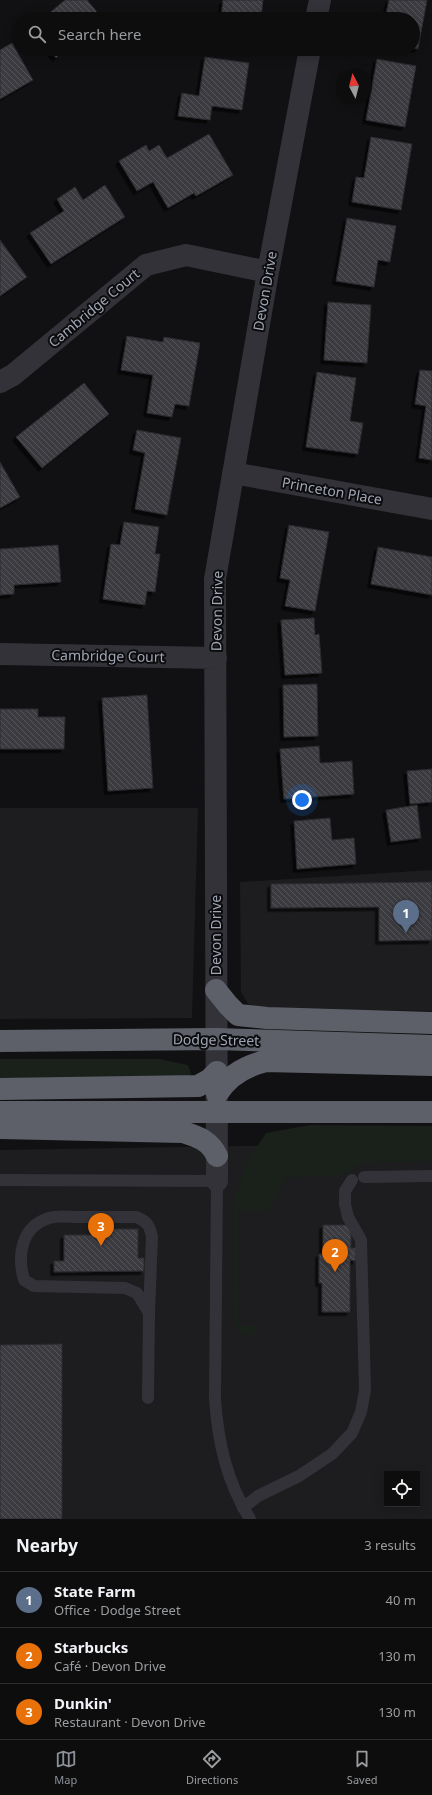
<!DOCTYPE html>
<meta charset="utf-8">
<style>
:root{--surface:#0d0d0e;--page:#1b1b1c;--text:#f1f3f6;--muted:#9a9c9e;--line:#2d2d2e;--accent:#8c9099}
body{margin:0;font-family:"Noto Sans",sans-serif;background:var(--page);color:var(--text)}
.controls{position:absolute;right:12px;bottom:12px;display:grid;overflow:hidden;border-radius:0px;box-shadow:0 2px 10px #0003}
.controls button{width:36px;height:36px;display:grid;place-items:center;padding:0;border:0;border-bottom:1px solid var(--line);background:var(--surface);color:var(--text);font:20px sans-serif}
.compass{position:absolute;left:336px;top:68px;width:36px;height:36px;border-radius:50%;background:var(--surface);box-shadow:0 2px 10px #0003;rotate:353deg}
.you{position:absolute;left:302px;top:800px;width:14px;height:14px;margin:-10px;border:3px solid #fff;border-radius:50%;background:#1a73e8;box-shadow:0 0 0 6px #1a73e833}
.badge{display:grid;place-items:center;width:26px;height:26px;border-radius:50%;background:var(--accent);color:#fff;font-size:13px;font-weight:700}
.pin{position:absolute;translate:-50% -33px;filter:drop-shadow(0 1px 2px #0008)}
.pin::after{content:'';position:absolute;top:21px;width:14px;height:12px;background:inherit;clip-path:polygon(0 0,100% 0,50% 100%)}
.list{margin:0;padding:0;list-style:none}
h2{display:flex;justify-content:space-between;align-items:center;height:52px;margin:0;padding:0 16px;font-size:17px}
h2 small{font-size:13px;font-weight:400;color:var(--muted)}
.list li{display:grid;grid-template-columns:26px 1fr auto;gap:12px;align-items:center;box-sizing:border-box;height:56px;padding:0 16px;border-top:1px solid var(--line)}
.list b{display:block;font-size:15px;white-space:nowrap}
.list p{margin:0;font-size:13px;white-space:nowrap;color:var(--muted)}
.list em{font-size:13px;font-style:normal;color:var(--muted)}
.icon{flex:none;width:22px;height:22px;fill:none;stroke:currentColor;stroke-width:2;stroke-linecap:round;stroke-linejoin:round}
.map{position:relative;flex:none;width:432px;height:1519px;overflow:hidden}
.search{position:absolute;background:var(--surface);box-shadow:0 2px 10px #0003;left:12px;right:12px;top:12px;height:44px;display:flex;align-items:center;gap:10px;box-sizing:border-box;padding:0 14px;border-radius:22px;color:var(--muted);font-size:15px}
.sheet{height:220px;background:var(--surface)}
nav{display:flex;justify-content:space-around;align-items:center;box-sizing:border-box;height:56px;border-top:1px solid var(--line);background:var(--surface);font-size:11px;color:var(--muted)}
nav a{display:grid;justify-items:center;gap:2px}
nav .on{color:var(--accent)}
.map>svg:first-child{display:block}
</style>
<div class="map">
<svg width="432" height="1519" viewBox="0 0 432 1519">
<defs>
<pattern id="building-back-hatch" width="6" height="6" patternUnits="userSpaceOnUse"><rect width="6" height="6" fill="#3a3b41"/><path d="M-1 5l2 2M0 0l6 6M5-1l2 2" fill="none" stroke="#53545a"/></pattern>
<filter id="shadow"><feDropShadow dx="-3.5" dy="3.5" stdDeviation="0" flood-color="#0009"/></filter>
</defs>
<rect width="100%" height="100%" fill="#111113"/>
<path fill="#1d1d20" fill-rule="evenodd" d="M0 808H198L192 1018 0 1019Z
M432 870V1011L269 1009 250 1007 241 992 240 882Z
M368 1144H432V1519H0V1150ZM387 1474H417V1504H387Z"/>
<path fill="#19211a" d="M0 1059H159L188 1065 191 1074 186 1078 0 1081Z
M310 1125 432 1126V1161L357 1163 350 1172 343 1175 285 1178 270 1210 237 1212 239 1326H258V1333C244 1341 237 1330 234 1318L233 1203 247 1162 266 1133Z"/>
<path fill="url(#building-back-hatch)" stroke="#2b2b2f" filter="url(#shadow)" d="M65 0H87L103 19H42Z
M223 0H263L261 19H221Z
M389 0H427L418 49 413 48V19H385Z
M12 43 33 80 0 99V50Z
M48 49H66L56 58Z
M205 57 249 63 242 110 212 106 210 120 178 116 182 93 199 96Z
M377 59 416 66 405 127 366 120Z
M209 134 233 175 196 196 194 193 168 208 153 182 137 191 119 161 146 145 149 151 159 145 167 158Z
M371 137 412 144 401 210 352 202 356 177 364 178Z
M105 185 125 217 51 264 30 233 64 211 57 199 75 187 83 200Z
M347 218 396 226 390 262 378 260 374 287 336 281Z
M0 240 27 277 0 296Z
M328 302 371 305 367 363 324 360Z
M127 336 163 342 164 337 200 343 189 406 175 404 172 417 147 413 153 375 121 370Z
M420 370 432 371V460L419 458 426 406 415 404Z
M317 372 356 378 350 421 363 423 358 454 306 447Z
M84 383 109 414 42 468 16 437Z
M137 430 181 438 167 515 135 509 145 453 133 450Z
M0 462 20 497 0 508Z
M124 522 159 527 155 554H160L155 592 147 591 145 605 103 599 111 544 120 545Z
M289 525 329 532 315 611 285 606 290 580 280 578Z
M58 545 61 582 14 585V594L0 595V549Z
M378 547 432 557V595L371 584Z
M314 618 315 635 319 634 322 673 285 675 281 620Z
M317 684 318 736 284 737 283 685Z
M147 695 153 788 108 791 102 698Z
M0 709H38V717H65L64 749H0Z
M319 746 320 763 352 761 354 794 284 799 280 749Z
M432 769V802L410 804 407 771Z
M417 805 421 838 391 842 386 810Z
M330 818 332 840 354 838 356 864 297 869 294 821Z
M432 882V940L379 941V907L271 908V884Z
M323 1225H351V1248H356V1261L350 1260V1312H322V1283H319V1254H323Z
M101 1229H138V1258H144V1271L54 1272V1261H64V1235H101Z
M62 1344V1519H0V1345Z"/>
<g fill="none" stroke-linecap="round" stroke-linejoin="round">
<path stroke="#323238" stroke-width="12" d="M364 1177 432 1176
M0 1180 217 1181 215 1399C218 1443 227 1482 250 1519
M148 1398 149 1313 152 1237C150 1226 147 1221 136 1217 117 1217 99 1217 80 1217 70 1217 58 1215 49 1218 21 1227 17 1255 24 1280L34 1286 125 1288 137 1293 149 1313
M243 1508 258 1496 299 1476 332 1454 352 1433 361 1412 365 1390 361 1240 348 1217 345 1204V1191L352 1180"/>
<path stroke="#323238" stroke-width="22" d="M316 19 320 0
M0 382 13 375 146 265 186 255 268 272
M233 473 432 509
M0 654 216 658
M217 1181 215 579 268 272 310 49"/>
<path stroke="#5d6069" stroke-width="22" d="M216 990 228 1005 238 1015 267 1018 432 1023
M0 1041 217 1039 432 1046
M0 1089 198 1086 209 1080 217 1072
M217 1094C228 1076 245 1066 266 1061L432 1065
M0 1112H432
M0 1128 183 1132C199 1137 210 1141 217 1156"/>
</g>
<g text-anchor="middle" stroke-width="4" stroke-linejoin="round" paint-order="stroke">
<g font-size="14" fill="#a1a6b5" stroke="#0c0c0e">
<text transform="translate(265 291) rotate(-80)" y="5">Devon Drive</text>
<text transform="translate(94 308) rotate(-40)" y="5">Cambridge Court</text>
<text transform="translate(332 491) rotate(10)" y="5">Princeton Place</text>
<text transform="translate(217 611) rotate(-89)" y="5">Devon Drive</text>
<text transform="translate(108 656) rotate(1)" y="5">Cambridge Court</text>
<text transform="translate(216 935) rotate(-90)" y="5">Devon Drive</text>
<text transform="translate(216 1040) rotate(1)" y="5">Dodge Street</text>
</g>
</g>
</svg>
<div class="controls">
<button><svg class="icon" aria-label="locate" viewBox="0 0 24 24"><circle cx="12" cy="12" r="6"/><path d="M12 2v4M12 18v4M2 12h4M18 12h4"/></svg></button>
</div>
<svg class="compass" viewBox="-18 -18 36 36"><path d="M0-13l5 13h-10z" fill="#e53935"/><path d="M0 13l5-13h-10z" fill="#9a9c9e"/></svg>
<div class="you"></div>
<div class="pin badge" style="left:406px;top:933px;background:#5c6f8a">1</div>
<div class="pin badge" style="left:335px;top:1272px;background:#e8710a">2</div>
<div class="pin badge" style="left:101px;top:1246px;background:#e8710a">3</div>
<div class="search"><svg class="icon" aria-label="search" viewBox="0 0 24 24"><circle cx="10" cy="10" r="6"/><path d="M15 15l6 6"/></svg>Search here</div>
</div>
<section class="sheet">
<h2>Nearby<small>3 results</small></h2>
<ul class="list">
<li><span class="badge" style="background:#5c6f8a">1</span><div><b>State Farm</b><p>Office · Dodge Street</p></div><em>40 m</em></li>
<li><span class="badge" style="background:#e8710a">2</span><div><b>Starbucks</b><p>Café · Devon Drive</p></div><em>130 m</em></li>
<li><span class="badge" style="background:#e8710a">3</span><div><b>Dunkin'</b><p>Restaurant · Devon Drive</p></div><em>130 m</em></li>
</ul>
</section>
<nav>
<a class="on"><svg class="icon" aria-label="map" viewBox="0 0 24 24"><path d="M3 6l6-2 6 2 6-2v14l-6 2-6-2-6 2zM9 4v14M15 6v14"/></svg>Map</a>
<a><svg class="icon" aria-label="directions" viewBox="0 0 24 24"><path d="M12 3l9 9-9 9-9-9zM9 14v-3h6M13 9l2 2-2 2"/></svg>Directions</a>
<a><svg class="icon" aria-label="saved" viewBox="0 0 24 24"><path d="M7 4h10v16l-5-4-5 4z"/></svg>Saved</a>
</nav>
